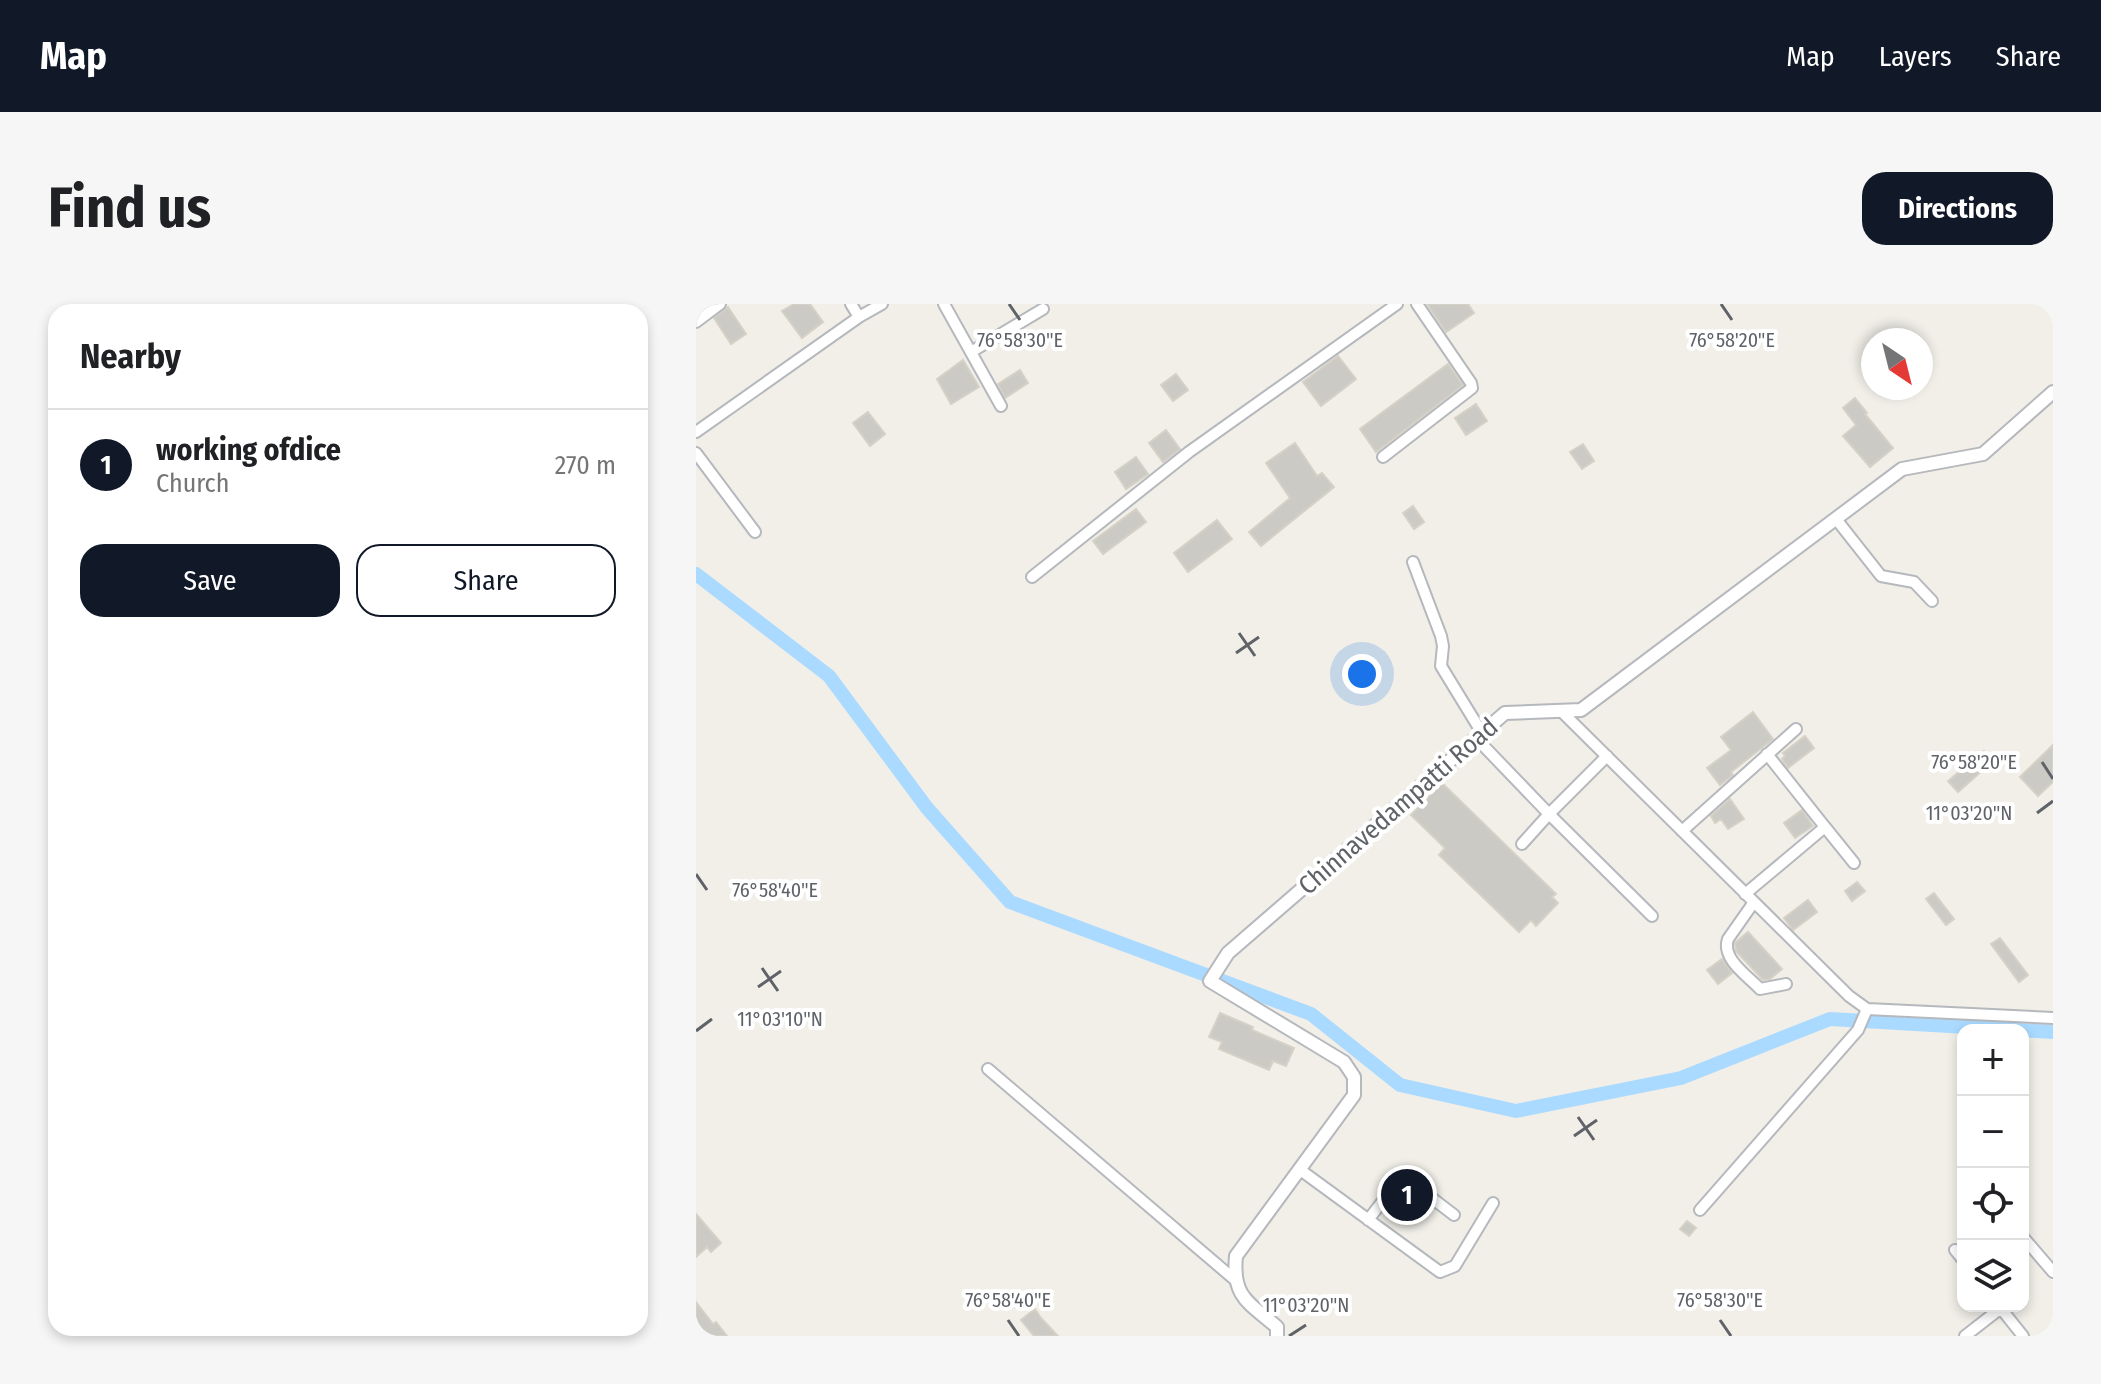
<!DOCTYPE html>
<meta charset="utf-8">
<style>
:root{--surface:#fff;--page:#f6f6f6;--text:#202124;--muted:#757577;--line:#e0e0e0;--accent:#111827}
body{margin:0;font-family:"Fira Sans Condensed",sans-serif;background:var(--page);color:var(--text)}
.controls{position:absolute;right:24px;bottom:24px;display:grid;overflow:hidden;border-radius:16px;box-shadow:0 4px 12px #0003}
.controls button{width:72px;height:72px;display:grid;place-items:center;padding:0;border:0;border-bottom:2px solid var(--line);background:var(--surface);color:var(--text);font:40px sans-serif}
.compass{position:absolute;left:1165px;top:24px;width:72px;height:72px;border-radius:50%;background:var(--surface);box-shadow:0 4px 12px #0003;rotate:145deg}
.you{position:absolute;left:666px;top:370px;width:28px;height:28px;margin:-20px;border:6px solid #fff;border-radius:50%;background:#1a73e8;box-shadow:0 0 0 12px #1a73e833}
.badge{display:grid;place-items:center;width:52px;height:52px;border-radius:50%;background:var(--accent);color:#fff;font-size:26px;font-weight:700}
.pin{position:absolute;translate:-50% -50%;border:4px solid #fff;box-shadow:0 2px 8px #0006}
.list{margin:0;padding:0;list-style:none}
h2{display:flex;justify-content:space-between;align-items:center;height:104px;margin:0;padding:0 32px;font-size:34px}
h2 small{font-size:26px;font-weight:400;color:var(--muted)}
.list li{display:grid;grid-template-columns:52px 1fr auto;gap:24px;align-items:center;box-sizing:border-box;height:112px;padding:0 32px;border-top:2px solid var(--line)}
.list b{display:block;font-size:30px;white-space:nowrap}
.list p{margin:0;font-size:26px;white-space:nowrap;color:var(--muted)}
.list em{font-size:26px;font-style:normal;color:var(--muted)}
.actions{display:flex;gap:16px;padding:24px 32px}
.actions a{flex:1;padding:18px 0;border:2px solid var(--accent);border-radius:24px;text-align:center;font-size:28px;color:var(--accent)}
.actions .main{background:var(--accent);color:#fff}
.icon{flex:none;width:44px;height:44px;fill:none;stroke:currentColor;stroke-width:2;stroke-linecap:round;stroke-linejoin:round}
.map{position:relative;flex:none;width:1357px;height:1032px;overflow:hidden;border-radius:24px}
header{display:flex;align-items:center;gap:48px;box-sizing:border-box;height:112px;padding:0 40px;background:var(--accent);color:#fff}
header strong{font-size:38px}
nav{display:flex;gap:44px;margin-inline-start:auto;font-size:28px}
.intro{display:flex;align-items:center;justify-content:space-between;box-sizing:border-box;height:192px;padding:0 48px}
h1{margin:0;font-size:56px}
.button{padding:20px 36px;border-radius:24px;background:var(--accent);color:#fff;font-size:28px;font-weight:700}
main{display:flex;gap:48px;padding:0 48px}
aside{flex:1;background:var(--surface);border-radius:24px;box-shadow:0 4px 12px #0003}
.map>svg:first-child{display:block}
</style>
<header>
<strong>Map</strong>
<nav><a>Map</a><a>Layers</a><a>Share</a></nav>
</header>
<div class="intro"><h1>Find us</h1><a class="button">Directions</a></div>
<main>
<aside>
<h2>Nearby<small></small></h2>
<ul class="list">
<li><span class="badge">1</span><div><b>working ofdice</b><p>Church</p></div><em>270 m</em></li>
</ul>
<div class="actions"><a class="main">Save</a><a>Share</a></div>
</aside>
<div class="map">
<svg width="1357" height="1032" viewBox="0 0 1357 1032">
<rect width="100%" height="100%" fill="#f1efe8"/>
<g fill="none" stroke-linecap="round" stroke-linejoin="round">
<path stroke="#aadaff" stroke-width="14" d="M0 270 133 372 231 504 314 598 615 710 704 781 820 807 985 774 1134 715 1357 728"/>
</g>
<path fill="#cccac5" stroke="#d6d1c6" stroke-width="2" d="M98 0H114L127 18 106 34 86 7Z
M731 0H772L778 9 750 28Z
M32 3 50 30 35 40 18 14Z
M642 52 660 75 625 102 607 78Z
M267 56 283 83 255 100 241 75Z
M752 60 767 81 680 148 664 125Z
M324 66 332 79 309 94 302 80Z
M480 70 492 86 477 97 465 81Z
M1159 94 1171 109 1169 110 1197 144 1174 163 1147 132 1160 121 1147 104Z
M780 100 791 117 770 131 759 114Z
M172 108 189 130 174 142 157 119Z
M470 126 484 145 467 158 453 139Z
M599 139 621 172 626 169 638 183 565 242 553 228 594 194 570 159Z
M887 140 898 157 886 165 874 148Z
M440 153 452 170 430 185 419 168Z
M717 202 728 218 718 225 707 209Z
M440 205 450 218 407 250 397 237Z
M521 216 536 235 492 268 478 249Z
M1057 408 1077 435 1035 468 1037 471 1024 481 1011 464 1035 446 1025 433Z
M1109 432 1118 444 1092 464 1086 455 1089 452 1087 449Z
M1357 441V478L1342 492 1324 473Z
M1288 447 1297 457 1262 488 1252 477Z
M746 479 860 590 856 593 862 599 840 622 835 616 823 628 743 551 749 544 715 511Z
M1034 495 1048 515 1032 525 1025 515 1019 519 1015 512Z
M1106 506 1117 522 1099 534 1088 519Z
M1161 578 1169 587 1156 597 1149 587Z
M1238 589 1258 615 1250 621 1230 595Z
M1112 596 1121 608 1097 626 1088 614Z
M1052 628 1086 665 1074 675 1067 676 1040 647 1039 639Z
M1304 634 1332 671 1323 678 1295 640Z
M1026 655 1036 669 1022 680 1011 666Z
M524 709 557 723 556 726 598 744 590 762 577 757 573 766 523 745 526 738 513 733Z
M0 910 25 939 15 948 11 943 0 953Z
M991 917 1000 924 993 932 984 925Z
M0 998 17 1020 20 1018 31 1032H12L0 1017Z
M339 1005 345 1014 362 1032H338L325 1016Z"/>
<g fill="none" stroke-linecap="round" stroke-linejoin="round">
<g stroke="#b5b8bc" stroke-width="14">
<path id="minor" d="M248 0 305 102
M163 13 186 0
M0 18 24 0
M275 48 347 5
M0 128 163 13 155 0
M0 149 59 228
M687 153 776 84 775 79 721 0
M1140 215 1185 272 1218 278 1236 297
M717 258 745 332 747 342 745 362 786 429
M336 273 493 148 701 0
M865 407 1153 692 1171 705 1357 714
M780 434 853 510 911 452
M1129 523 1158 559
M986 527 1100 425
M826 540 853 510 956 612
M1049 590 1129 523 1071 450
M1058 598 1032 635C1025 655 1052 672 1064 685L1090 680
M292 765 538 975
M603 865 744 968 759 962 797 899
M1004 906 1162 726 1171 705
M672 916 700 880 704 876 711 875 758 911
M1327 933 1357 968
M1259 946 1267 956
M1303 1002 1327 1032
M1269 1032 1305 1004"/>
</g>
<g stroke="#b5b8bc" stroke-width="16">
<path id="tertiary" d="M581 1032V1023C552 998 536 993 540 952L658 791V773L648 758 514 677 532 649 809 409 885 406 1206 165 1287 150 1357 88"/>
</g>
<use href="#minor" stroke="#fff" stroke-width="10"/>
<use href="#tertiary" stroke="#fff" stroke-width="12"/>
</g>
<path fill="none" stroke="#5f6368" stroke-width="3" d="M313 0 324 16M1025 0 1036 16M543 329 559 352M540 349 563 333M1346 458 1357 475M1341 509 1357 497M0 570 11 586M66 664 82 687M62 683 85 667M0 727 16 715M882 813 898 836M878 832 901 816M312 1016 323 1032M1024 1016 1035 1032M593 1032 610 1021"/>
<g text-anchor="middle" stroke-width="8" stroke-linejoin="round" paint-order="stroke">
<g font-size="26" fill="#5f6368" stroke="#fff">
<text transform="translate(702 502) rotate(-41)" y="9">Chinnavedampatti Road</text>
</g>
</g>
<g font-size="20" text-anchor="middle" fill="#5f6368" stroke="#fff" stroke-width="8" stroke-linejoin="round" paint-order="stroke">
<text x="324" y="43">76°58'30"E</text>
<text x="1036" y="43">76°58'20"E</text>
<text x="1278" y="465">76°58'20"E</text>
<text x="1273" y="516">11°03'20"N</text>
<text x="79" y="593">76°58'40"E</text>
<text x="84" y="722">11°03'10"N</text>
<text x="312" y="1003">76°58'40"E</text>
<text x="1024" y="1003">76°58'30"E</text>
<text x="610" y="1008">11°03'20"N</text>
</g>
</svg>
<div class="controls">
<button>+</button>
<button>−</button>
<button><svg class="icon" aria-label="locate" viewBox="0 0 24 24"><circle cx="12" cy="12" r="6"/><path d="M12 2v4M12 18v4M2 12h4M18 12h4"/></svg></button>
<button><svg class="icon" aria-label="layers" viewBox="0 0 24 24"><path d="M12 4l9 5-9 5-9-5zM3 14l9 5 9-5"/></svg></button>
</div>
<svg class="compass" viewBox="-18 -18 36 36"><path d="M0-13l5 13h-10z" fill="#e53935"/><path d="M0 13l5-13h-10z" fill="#757577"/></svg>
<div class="you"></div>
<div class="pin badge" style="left:711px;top:891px">1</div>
</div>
</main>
